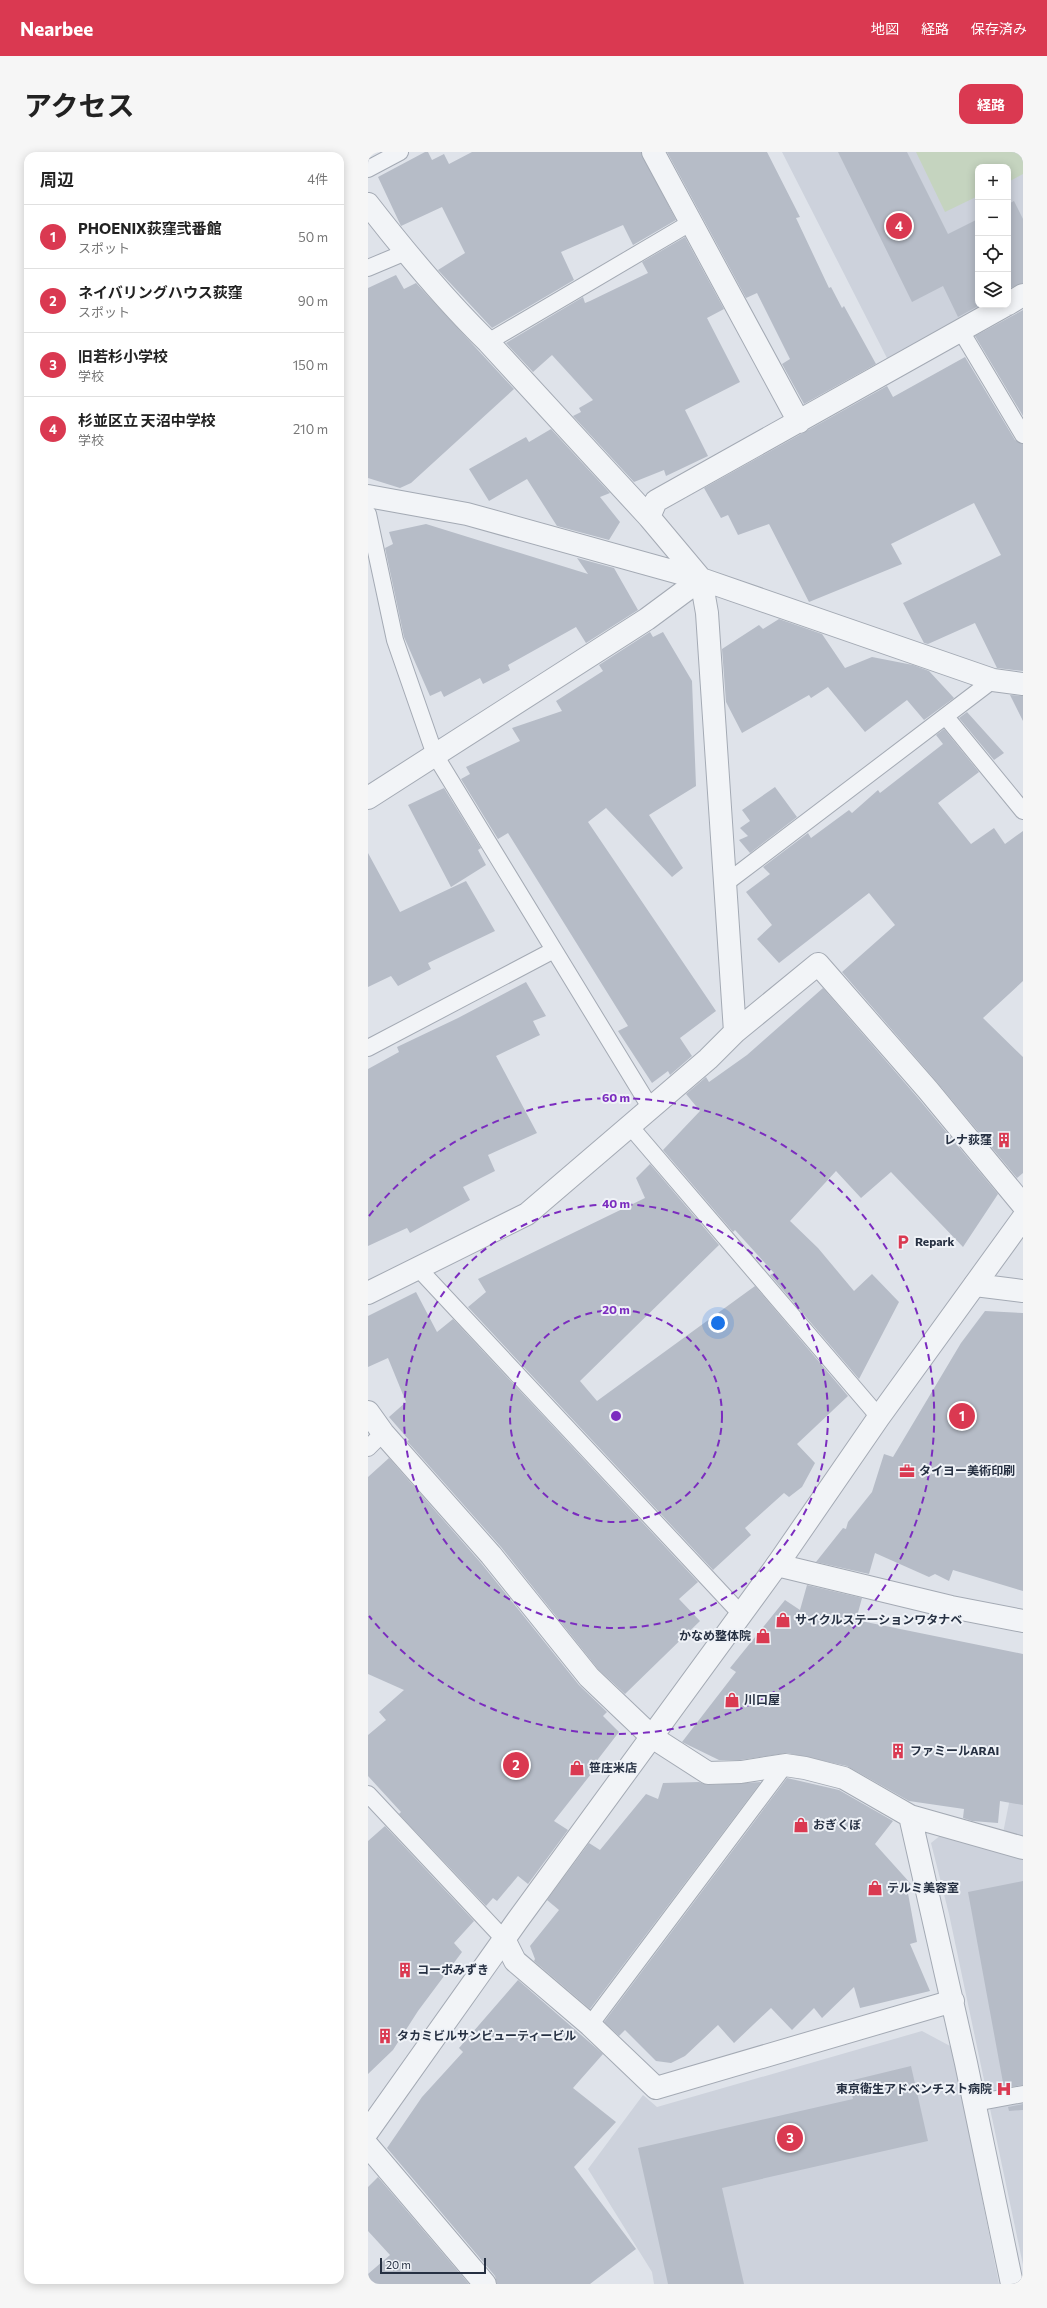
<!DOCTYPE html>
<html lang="ja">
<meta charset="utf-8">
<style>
:root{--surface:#fff;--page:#f6f6f6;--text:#222;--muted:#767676;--line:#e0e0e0;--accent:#da3951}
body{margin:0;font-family:Commissioner,"Noto Sans JP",sans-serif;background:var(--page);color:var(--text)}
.controls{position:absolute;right:12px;top:12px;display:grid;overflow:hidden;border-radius:8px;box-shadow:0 2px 10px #0003}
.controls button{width:36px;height:36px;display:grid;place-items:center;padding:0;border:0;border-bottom:1px solid var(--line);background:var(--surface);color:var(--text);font:20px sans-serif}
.scale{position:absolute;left:12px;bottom:10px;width:106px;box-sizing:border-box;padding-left:4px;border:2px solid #263042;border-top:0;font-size:11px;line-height:14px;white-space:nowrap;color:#263042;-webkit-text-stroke:3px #eff2f7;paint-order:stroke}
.you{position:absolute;left:350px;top:1171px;width:14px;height:14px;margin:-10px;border:3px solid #fff;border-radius:50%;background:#1a73e8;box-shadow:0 0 0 6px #1a73e833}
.badge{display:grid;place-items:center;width:26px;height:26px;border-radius:50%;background:var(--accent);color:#fff;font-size:13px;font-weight:700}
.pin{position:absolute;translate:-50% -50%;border:2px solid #fff;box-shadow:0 1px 4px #0006}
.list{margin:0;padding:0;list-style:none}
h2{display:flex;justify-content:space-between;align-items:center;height:52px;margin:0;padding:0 16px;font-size:17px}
h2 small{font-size:13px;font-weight:400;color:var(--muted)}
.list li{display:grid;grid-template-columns:26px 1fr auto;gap:12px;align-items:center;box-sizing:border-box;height:64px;padding:0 16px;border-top:1px solid var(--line)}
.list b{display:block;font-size:15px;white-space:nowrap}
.list p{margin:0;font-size:13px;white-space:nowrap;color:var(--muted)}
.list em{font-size:13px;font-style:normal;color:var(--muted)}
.icon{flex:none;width:22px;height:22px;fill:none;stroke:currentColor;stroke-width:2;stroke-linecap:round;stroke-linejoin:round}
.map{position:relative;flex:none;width:655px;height:2132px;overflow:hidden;border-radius:12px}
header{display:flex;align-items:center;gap:24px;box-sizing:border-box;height:56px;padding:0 20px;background:var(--accent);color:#fff}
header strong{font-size:19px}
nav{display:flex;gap:22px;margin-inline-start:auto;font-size:14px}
.intro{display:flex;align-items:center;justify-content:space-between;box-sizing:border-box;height:96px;padding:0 24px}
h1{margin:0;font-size:28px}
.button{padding:10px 18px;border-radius:12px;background:var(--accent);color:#fff;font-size:14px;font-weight:700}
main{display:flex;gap:24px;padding:0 24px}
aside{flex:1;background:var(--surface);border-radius:12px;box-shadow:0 2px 10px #0003}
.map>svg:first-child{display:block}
</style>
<header>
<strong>Nearbee</strong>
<nav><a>地図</a><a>経路</a><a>保存済み</a></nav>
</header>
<div class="intro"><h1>アクセス</h1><a class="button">経路</a></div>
<main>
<aside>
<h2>周辺<small>4件</small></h2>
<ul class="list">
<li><span class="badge">1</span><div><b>PHOENIX荻窪弐番館</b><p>スポット</p></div><em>50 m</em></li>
<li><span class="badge">2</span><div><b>ネイバリングハウス荻窪</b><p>スポット</p></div><em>90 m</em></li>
<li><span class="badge">3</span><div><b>旧若杉小学校</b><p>学校</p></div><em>150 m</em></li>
<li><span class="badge">4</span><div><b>杉並区立 天沼中学校</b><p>学校</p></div><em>210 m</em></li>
</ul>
</aside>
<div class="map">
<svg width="655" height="2132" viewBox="0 0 655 2132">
<rect width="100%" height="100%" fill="#dfe3ea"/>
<path fill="#cdd2dc" d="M414 0H655V134L640 142V15H610V153H621L521 210Z
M655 1581V1687L635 1681Z
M573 1683 655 1706V2113L581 1762 563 1691Z
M554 1879 584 1895 631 2132H286L284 2120 220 2017 275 1943 289 1955Z"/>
<path fill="#c5d4bf" d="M548 0H655V22L640 30V15H610V44L577 60Z"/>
<path fill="#b6bcc7" d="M57 0H60L64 8 76 2 81 12 104 0H273L308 68 265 93 255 73 193 100 206 128 124 176 70 118 97 101 74 55 33 74 10 25Z
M299 0H399L432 65 428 66 461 136 463 135 474 156 476 154 508 212 436 252 414 212 422 207 389 141 378 146Z
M470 0H539L580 82 610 67V153H612L590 165 575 134 544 150Z
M646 49 655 67V131L640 137V52Z
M317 85 356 157 339 166 372 230 317 258 340 304 298 324 296 318 266 330 205 264 213 260 211 256 225 248 184 203 165 220 138 191 215 145 217 151 222 149 280 121 274 110Z
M28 123 36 137 48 131 146 237 43 331 32 336 0 326V136Z
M655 158V264L607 184Z
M597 205 647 288 655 292V519L629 516 607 471 560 492 556 491 535 451 633 403 606 351 523 392 534 412 441 450 401 372 370 383 360 363 353 366 336 336 519 234 525 245Z
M183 277 242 341 232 345 252 370 241 388 189 374 159 327 121 349 101 317 158 285 161 290Z
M58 372 220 422 209 406 246 416 270 458 218 491 208 475 140 513 142 518 115 532 112 526 76 545 73 539 62 544 36 485 17 396 25 392 21 380Z
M411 467 454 482 477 516 504 505 545 513 561 519 586 546 556 568 539 548 497 580 460 535 443 546 441 543 374 581 358 550 354 497 391 473 395 477Z
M282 480 285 485 295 480 324 529 328 634 281 663 315 716 304 725 238 656 220 670 348 859 312 886 324 904 302 923 300 919 284 931 250 879 260 874 140 681 130 687 93 627 102 622 98 615 152 589 144 576 194 559 188 549 235 519 231 513Z
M642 543 655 544V569Z
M599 560 636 601 626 608 591 566Z
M576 577 611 620 570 651 603 692 626 676 637 692 655 679V829L615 866 655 905V1021L649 1026 569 930 474 820 527 773 501 741 411 811 389 787 404 773 378 740 402 722 395 715 440 681 443 686 481 658 484 661 510 638 512 641 575 592 568 583Z
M407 635 429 665 382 701 371 688 380 684 372 676 382 669 374 658Z
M76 636 113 696 110 698 118 713 83 735 40 653Z
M0 701 32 760 98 729 127 779 60 811 63 817 30 834 23 824 0 835Z
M158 830 178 864 165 869 172 883 128 904 169 981 120 1003 127 1019 95 1035 102 1048 42 1081 39 1076 0 1094V917L31 900 29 895 90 866Z
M455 836 550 946 630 1042 595 1095 523 1020 493 1046 468 1019 422 1069 450 1096 486 1139 504 1122 531 1150 491 1227 402 1123 406 1121 367 1078 365 1080 295 998 332 959 318 942 338 925 341 930 379 903Z
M282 1012 351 1093 212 1229 229 1249 387 1134 480 1244 429 1292 447 1311 434 1335 421 1345 416 1341 377 1376 383 1383 345 1418 100 1155 118 1140 110 1127 277 1046 268 1026Z
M48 1140 69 1180 85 1167 330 1430 311 1447 332 1469 257 1542 230 1517 133 1395 39 1289 41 1288 21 1265 38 1250 20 1206 0 1215V1164Z
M617 1159 655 1161V1439L585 1418 581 1429 567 1422 561 1425 507 1401 501 1422 448 1410 475 1376 478 1377 480 1370 504 1340 516 1302 525 1305 593 1191Z
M21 1306 113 1411 211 1533 239 1560 235 1564 251 1580 224 1615 227 1617 186 1669 200 1678 160 1732 150 1724 129 1749 125 1746 118 1754 31 1662 33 1660 0 1624V1583L18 1568 11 1560 36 1538 0 1522V1325Z
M439 1433 494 1446 488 1468 655 1502V1653L632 1649 630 1671 604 1669 595 1666 596 1657 541 1649 479 1614 419 1601 372 1608H351L314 1590 368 1520 362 1516 417 1448 432 1458Z
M419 1626 471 1638 525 1669 507 1692 543 1732 539 1736 549 1790 542 1792 562 1839 492 1856 486 1835 454 1866 446 1856 424 1878 403 1856 366 1891 350 1873 317 1904 303 1911 288 1909 257 1878 251 1884 236 1870Z
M331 1630 340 1633 393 1630 222 1857 166 1809 167 1807 162 1794 191 1758 179 1748 221 1691 232 1698 278 1642 290 1647 295 1631Z
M17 1674 106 1769 86 1791 94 1800 50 1859 25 1898 0 1922V1689Z
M655 1729V1933L636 1936 600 1740Z
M150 1828 235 1902 205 1936 248 1970 206 2015 268 2097 222 2132H129L127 2124 19 1996 54 1945 95 1900 91 1896Z
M543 1914 560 1989 354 2036 376 2132H300L270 1996 485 1947 481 1929Z
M655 1952V1958L641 1959 640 1955Z
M10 2025 101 2132H0V2122L22 2103 0 2079V2035Z"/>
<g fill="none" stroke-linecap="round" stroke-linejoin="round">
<g stroke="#a4aab4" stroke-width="18">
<path id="service" d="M0 17 32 0
M0 116 38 100
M593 179 655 283
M120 190 322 71
M0 362 27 488 67 603 282 955
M578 565 655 659
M358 731 625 528
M0 896 186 798
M261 973 511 1265
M50 1116 373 1462
M0 1296 15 1281
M0 1642 136 1787
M222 1873 417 1613
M607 1951 655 1942"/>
</g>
<g stroke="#a4aab4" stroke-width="24">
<path id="minor" d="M285 0 431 270
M0 52C38 101 77 148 120 190L281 365 333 427 339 461 367 880
M640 152 655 143
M0 344 99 362 333 427 625 528 655 532
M281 365 288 349 638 153
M0 646 279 467 333 427
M607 1133 655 1139
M0 1141 159 1062 340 907 367 880 450 812 560 938 655 1053
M0 1260 15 1281 123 1403 221 1525 284 1585 340 1621 373 1620 417 1613 437 1616 476 1626 542 1664 598 1911 644 2132
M409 1413 583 1455 655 1469
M542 1664 655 1696
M136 1787 147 1809 222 1873 288 1936 585 1849
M0 1994 117 2132"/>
</g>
<g stroke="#a4aab4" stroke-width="24">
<path id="tertiary" d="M0 1979 149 1769 409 1413 511 1265 655 1066"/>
</g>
<use href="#service" stroke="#f2f4f7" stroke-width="16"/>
<use href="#minor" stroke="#f2f4f7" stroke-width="22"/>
<use href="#tertiary" stroke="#f2f4f7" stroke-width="22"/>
</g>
<g fill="none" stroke="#7b2cbf" stroke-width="2" stroke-dasharray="7 5">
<circle cx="248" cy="1264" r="106"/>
<circle cx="248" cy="1264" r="212"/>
<path d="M1 1064A318 318 0 1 1 1 1464"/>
</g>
<defs>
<g id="building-bare" transform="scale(1.2)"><path d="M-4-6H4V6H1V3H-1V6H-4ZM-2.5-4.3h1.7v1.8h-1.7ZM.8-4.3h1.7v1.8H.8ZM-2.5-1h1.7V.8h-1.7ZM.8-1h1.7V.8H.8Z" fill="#da3951" stroke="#eff2f7" stroke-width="2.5" paint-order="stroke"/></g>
<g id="parking-bare" transform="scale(1.2)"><path d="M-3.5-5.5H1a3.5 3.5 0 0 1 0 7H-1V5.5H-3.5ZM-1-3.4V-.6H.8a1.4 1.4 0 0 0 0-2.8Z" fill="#da3951" stroke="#eff2f7" stroke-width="2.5" paint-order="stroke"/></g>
<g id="office-bare" transform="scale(1.2)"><path d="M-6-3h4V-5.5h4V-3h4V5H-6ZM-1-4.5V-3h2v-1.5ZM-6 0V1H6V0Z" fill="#da3951" stroke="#eff2f7" stroke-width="2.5" paint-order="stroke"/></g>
<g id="shop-bare" transform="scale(1.2)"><path d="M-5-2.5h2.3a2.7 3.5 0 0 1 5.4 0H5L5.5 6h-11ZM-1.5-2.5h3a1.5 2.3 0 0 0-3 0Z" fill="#da3951" stroke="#eff2f7" stroke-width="2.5" paint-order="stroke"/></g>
<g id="hospital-bare" transform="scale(1.2)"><path d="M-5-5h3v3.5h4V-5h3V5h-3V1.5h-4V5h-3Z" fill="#da3951" stroke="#eff2f7" stroke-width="2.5" paint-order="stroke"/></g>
</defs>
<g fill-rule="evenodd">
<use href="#building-bare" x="636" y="988"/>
<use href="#parking-bare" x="535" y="1090"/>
<use href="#office-bare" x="539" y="1319"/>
<use href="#shop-bare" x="415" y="1468"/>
<use href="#shop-bare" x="395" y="1484"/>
<use href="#shop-bare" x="364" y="1548"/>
<use href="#building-bare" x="530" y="1599"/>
<use href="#shop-bare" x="209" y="1616"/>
<use href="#shop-bare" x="433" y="1673"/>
<use href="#shop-bare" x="507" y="1736"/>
<use href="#building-bare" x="37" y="1818"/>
<use href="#building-bare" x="17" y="1884"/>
<use href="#hospital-bare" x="636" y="1937"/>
</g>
<g text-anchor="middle" stroke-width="4" stroke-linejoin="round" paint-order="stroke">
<g font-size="12" font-weight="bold" fill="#263042" stroke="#eff2f7" text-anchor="start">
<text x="624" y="992" text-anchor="end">レナ荻窪</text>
<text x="547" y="1094">Repark</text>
<text x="551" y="1323">タイヨー美術印刷</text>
<text x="427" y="1472">サイクルステーションワタナベ</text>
<text x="383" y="1488" text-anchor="end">かなめ整体院</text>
<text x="376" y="1552">川口屋</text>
<text x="542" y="1603">ファミールARAI</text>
<text x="221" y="1620">笹庄米店</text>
<text x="445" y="1677">おぎくぼ</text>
<text x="519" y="1740">テルミ美容室</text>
<text x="49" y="1822">コーポみずき</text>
<text x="29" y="1888">タカミビルサンビューティービル</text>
<text x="624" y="1941" text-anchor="end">東京衛生アドベンチスト病院</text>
</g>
</g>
<circle cx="248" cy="1264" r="6" fill="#7b2cbf" stroke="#eff2f7" stroke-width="2"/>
<g font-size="12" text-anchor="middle" font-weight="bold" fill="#7b2cbf" stroke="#eff2f7" stroke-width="4" stroke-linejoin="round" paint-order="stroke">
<text x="248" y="950">60 m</text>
<text x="248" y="1056">40 m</text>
<text x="248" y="1162">20 m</text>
</g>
</svg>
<div class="controls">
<button>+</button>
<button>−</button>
<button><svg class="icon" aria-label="locate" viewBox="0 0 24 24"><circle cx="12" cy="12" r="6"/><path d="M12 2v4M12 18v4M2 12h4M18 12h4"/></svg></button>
<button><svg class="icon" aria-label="layers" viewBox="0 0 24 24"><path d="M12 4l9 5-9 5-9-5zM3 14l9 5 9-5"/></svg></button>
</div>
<div class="scale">20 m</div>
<div class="you"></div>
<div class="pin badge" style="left:594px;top:1264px">1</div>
<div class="pin badge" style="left:148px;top:1613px">2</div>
<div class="pin badge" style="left:422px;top:1986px">3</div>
<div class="pin badge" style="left:531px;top:74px">4</div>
</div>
</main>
